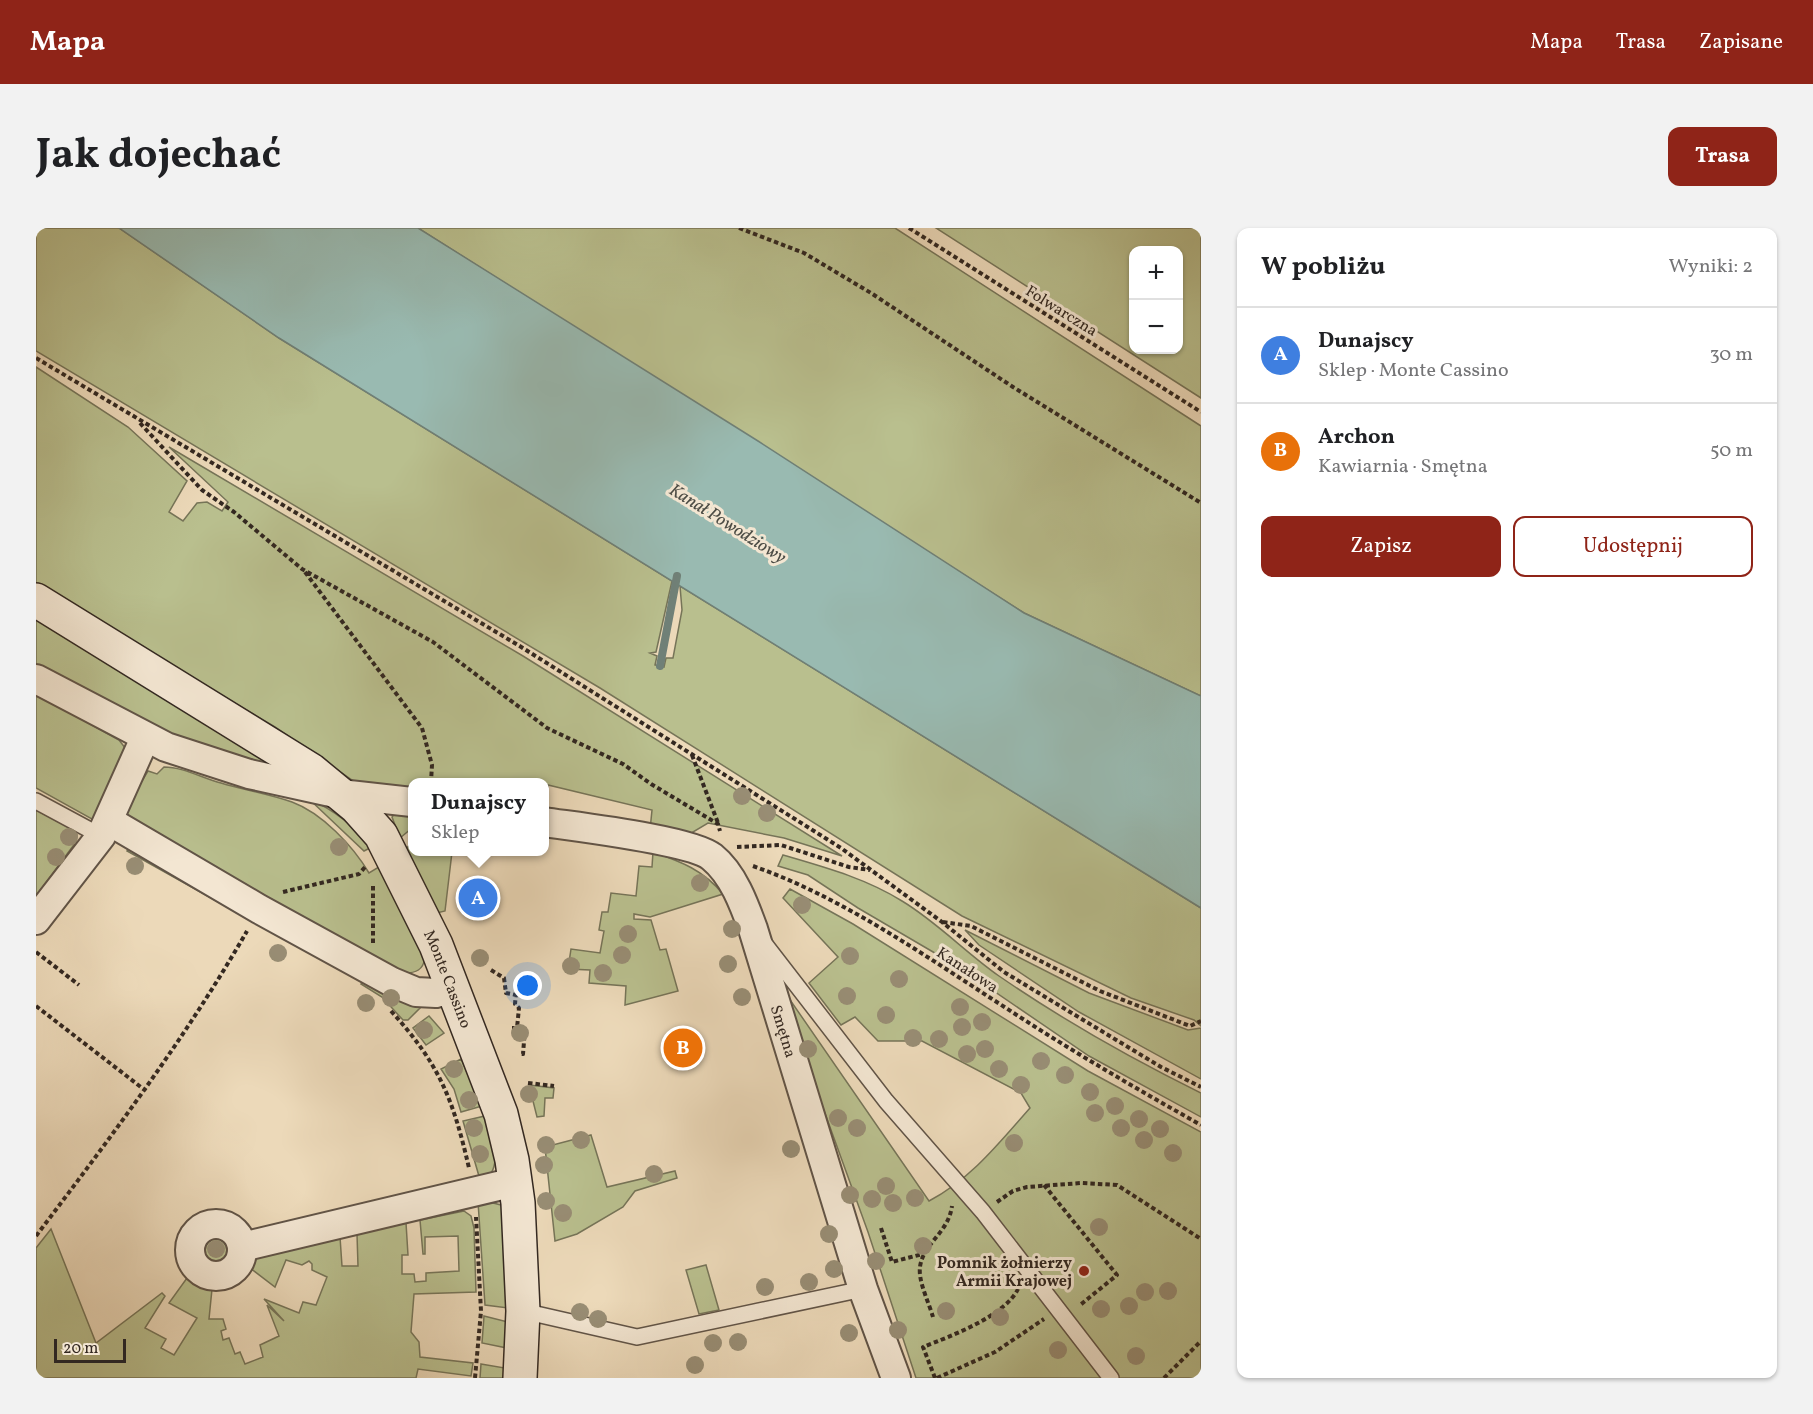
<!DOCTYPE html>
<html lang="pl">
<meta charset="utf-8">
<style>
:root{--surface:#fff;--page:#f2f2f2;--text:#202124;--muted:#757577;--line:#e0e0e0;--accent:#8f2418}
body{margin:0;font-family:Vollkorn,serif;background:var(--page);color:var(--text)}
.controls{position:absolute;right:18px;top:18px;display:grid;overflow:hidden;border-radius:12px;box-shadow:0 2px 4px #0004}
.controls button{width:54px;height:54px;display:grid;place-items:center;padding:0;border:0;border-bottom:2px solid var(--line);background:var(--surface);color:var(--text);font:30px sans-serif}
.scale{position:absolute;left:18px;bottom:15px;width:72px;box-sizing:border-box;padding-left:6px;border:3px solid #332821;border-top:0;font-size:16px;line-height:21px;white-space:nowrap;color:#332821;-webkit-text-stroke:4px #f3e6d2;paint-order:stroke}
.you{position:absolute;left:492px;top:758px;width:21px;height:21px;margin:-15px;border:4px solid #fff;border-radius:50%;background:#1a73e8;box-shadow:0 0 0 9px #1a73e833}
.badge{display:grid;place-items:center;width:39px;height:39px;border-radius:50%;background:var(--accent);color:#fff;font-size:20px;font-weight:700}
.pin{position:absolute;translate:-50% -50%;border:3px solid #fff;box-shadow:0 2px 6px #0006}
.popup{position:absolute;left:372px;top:550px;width:141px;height:78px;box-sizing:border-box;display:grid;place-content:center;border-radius:12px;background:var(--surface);filter:drop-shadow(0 2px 4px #0005);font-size:20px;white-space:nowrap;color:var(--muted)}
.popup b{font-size:22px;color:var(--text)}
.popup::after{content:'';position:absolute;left:50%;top:100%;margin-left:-12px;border:12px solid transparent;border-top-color:var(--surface)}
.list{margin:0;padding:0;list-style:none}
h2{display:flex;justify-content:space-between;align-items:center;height:78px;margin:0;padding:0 24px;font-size:26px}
h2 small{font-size:20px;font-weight:400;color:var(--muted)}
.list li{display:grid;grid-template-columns:39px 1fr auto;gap:18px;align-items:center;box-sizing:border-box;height:96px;padding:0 24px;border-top:2px solid var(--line)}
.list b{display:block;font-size:22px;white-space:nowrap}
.list p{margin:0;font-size:20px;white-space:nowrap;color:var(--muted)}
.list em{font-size:20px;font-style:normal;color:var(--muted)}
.actions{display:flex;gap:12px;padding:18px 24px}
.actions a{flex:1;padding:14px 0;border:2px solid var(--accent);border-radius:12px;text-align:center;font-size:21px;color:var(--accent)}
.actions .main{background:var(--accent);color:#fff}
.map{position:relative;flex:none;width:1165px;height:1150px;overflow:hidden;border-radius:12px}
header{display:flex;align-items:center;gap:36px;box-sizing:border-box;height:84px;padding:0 30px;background:var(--accent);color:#fff}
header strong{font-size:28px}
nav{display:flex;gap:33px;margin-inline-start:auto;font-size:21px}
.intro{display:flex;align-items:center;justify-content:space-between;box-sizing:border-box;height:144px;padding:0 36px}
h1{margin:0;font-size:42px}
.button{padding:15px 27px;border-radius:12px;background:var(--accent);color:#fff;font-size:21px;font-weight:700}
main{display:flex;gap:36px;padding:0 36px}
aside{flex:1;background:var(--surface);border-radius:12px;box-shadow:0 2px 4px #0004}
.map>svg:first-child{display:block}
</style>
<header>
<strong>Mapa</strong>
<nav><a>Mapa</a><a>Trasa</a><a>Zapisane</a></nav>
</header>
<div class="intro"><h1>Jak dojechać</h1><a class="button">Trasa</a></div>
<main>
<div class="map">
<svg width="1165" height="1150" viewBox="0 0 1165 1150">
<rect width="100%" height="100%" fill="#ecd9b9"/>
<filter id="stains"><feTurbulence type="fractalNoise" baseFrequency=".00333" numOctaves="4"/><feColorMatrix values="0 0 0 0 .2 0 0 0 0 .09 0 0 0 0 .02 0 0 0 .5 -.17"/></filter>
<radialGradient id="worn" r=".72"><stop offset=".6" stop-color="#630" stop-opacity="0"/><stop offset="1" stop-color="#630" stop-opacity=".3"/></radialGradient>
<path fill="#b9bf8e" stroke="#767458" stroke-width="1.5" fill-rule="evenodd" d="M0 0H83L243 110 636 353 620 424 614 425 621 428 619 437 628 439 630 430H637L646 382 644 358 1165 680V798L1158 792 1095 770 926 688 564 460 0 123Z
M382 0H859L1165 198V468L988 385Z
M900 0H1165V170ZM1098 22H1142V122H1098Z
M0 139 92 199 151 253 133 284 147 293 161 275 171 274 186 283 192 274 133 219 487 428 806 628 748 610 672 595 647 610 614 602 616 582 512 557 510 579H508V554H376V566L319 554 239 499 0 357Z
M0 385 231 528 229 535 222 537 169 524 0 442Z
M0 466 83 512 90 521 63 595 0 560Z
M128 539C147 539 166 550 185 555 208 562 233 566 256 574 286 585 317 618 333 645L346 637 389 730C387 742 380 745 369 745L94 600 88 582 112 543 121 546Z
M273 571C299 582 317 598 336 619L328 623Z
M376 581V600L364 610 356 589 359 585Z
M0 582 38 602 41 607 40 614 0 668Z
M376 614V624H416L409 683 401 685 369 622Z
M94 618 211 690 91 623Z
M617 624C646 634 667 642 687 666L614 689 598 686V691L615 692 624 722 630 721 642 763 589 777 590 758 553 755 554 742 532 741 535 721 564 725 568 703 563 702 566 684H572L575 665 600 668 603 638 616 639Z
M747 627C788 639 829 650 866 673 901 694 930 725 963 748 1027 792 1096 831 1165 865V889L1053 828 921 738 822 680 772 647 742 638Z
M754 661 817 696 1052 843 1165 904V1150H880L832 1004 741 753 893 973C935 951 963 915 994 880L985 865 886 813H842L819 789 805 797 773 755 802 729 747 670Z
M929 702 1053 765 1152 802 1165 800V851L1043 784 943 717Z
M333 745 384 780 372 792H367L346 769 325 756Z
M393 788 408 805 390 817 377 800Z
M425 831 446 878 425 884 418 861 405 841Z
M493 857 518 860 517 870H509L508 888 501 889Z
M449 888C455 912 470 940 445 955L427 893Z
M555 907 571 959 639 943 641 950 599 963 587 979 541 1006 519 1013 509 919Z
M449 973 465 977 468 986 472 1080 449 1077 442 974Z
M428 983 435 988 438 1000 440 1064 378 1066 375 1104 383 1114 384 1129 437 1135 435 1148 382 1141 380 1150H0V1020L15 1001 60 1115 126 1065 129 1068 109 1100 130 1111 125 1120 138 1127 161 1090 133 1075 151 1050 165 1059 176 1061 173 1091H187L190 1101 185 1103 187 1112 193 1110 199 1126 204 1124 209 1136 227 1129 224 1117 243 1108 231 1077 248 1093 228 1071 263 1085 267 1074 280 1077 291 1049 276 1042V1036L273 1033 266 1037 250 1032 239 1059 214 1040 220 1027 304 1009 306 1038H322L321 1006 370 995 372 1027H366V1046H378L379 1054 390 1053V1045L423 1043 422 1008 389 1009V1026H387L384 992Z
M163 1022a17 17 0 1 1 34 0a17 17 0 1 1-34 0Z
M670 1037 683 1082 663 1086 650 1042Z
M448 1088 472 1094 471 1120 446 1115Z
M445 1136 469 1140 468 1150H444Z"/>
<path fill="#99bab1" stroke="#708077" stroke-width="1.5" d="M83 0H382L722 213 988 385 1165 468V680L243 110Z"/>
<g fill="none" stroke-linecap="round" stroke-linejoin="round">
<path stroke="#708077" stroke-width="8" d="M624 438 641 348"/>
<g stroke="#615447" stroke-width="18">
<path id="lane" d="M0 573 65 608
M728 715 850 873 947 984 1075 1150
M487 1083 601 1109 827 1061"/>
</g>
<g stroke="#615447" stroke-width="32">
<g id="street">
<path d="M0 451 130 519 213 546 304 566 376 574"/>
<path d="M73 593 223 681 356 754 380 764 400 765 418 760"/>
<path id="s1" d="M508 594C541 599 655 612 676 629 697 646 708 676 717 701L827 1061 860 1150"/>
<path d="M0 692 65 608 109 510"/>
<circle cx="180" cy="1022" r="26"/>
<path d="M206 1019 479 954"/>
</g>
</g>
<g stroke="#332821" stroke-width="36">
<g id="secondary">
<path id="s2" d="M0 372 275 542 320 579 345 607 400 717 465 886 476 932 482 975 487 1083 484 1150"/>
</g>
</g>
<path stroke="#332821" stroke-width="4" stroke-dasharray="4.5 3" stroke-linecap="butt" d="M703 0 768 25 835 65 977 159 1165 275
M873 0 1165 184
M0 130 482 417 805 620 906 694 968 744 1125 839 1165 859
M104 195 166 262 198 284 266 341 397 414 511 500 587 536 615 556 682 596 684 603
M269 344 386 500 396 537 395 554
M656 527 682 595
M701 619 745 617 813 639 834 642
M717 638C808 670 889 728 970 780 1034 822 1099 860 1165 897
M247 664 323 646 330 638
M907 694 935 698 1064 763 1154 798 1165 793
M337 715V657
M0 724 43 757
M455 742 468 750 470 765 480 767
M0 778 110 863
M355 783C404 837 417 871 433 940
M476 800H481L483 780 479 776 480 765
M481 800 489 801 487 826H483
M492 855 518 858
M1008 957 1081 1047 1043 1078
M961 974 977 963 991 959 1045 955 1081 957 1165 1011
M845 1000 856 1034 887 1026
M0 1008C75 909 149 811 211 703
M897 1089C893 1075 882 1053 884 1039 887 1015 912 1006 916 978
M439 1150 445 1083 440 989
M899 1150 887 1119C915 1108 969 1088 982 1061
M901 1150 959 1124 1008 1091
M1128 1150 1165 1113"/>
<use href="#lane" stroke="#f3e6d2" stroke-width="15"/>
<use href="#street" stroke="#f3e6d2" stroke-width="28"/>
<use href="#secondary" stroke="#f3e6d2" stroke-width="33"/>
</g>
<g fill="#988d74">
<circle cx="706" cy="568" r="9"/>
<circle cx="731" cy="585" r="9"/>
<circle cx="33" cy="609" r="9"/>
<circle cx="303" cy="619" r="9"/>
<circle cx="20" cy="629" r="9"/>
<circle cx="99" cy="638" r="9"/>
<circle cx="664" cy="655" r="9"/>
<circle cx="766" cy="677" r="9"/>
<circle cx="696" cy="701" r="9"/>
<circle cx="592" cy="706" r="9"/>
<circle cx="242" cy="725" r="9"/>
<circle cx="586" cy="727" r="9"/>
<circle cx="814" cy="728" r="9"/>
<circle cx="444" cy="730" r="9"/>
<circle cx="692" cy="736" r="9"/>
<circle cx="535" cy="738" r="9"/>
<circle cx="567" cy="745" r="9"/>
<circle cx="863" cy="751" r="9"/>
<circle cx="811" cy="768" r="9"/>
<circle cx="706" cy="769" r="9"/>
<circle cx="355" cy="770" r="9"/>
<circle cx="330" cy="775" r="9"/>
<circle cx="924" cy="779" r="9"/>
<circle cx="850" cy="787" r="9"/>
<circle cx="946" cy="794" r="9"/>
<circle cx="926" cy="799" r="9"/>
<circle cx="388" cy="802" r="9"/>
<circle cx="484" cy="805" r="9"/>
<circle cx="877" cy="810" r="9"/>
<circle cx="903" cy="811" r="9"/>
<circle cx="772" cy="821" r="9"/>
<circle cx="949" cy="821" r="9"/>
<circle cx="931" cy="826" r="9"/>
<circle cx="1005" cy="833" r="9"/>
<circle cx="418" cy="841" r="9"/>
<circle cx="963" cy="841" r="9"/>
<circle cx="1029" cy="847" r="9"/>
<circle cx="985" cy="857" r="9"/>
<circle cx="1054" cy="864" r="9"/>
<circle cx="493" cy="866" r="9"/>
<circle cx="433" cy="872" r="9"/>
<circle cx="1079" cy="878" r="9"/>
<circle cx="1059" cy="885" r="9"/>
<circle cx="802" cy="890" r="9"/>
<circle cx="1103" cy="891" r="9"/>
<circle cx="438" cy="900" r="9"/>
<circle cx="821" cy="900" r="9"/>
<circle cx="1085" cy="900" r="9"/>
<circle cx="1124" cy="901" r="9"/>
<circle cx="545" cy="912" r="9"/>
<circle cx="1108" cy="912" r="9"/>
<circle cx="978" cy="915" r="9"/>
<circle cx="510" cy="917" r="9"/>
<circle cx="755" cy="921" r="9"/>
<circle cx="1137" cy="925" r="9"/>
<circle cx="444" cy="926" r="9"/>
<circle cx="508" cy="937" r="9"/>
<circle cx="618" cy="946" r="9"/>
<circle cx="850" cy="958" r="9"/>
<circle cx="814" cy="967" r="9"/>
<circle cx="879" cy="970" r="9"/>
<circle cx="836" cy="971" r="9"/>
<circle cx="510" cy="973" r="9"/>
<circle cx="857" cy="975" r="9"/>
<circle cx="527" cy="985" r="9"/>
<circle cx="1063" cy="999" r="9"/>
<circle cx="793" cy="1006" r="9"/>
<circle cx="887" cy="1018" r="9"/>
<circle cx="180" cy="1021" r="9"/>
<circle cx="840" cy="1033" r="9"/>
<circle cx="798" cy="1041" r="9"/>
<circle cx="773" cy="1054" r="9"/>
<circle cx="729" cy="1059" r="9"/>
<circle cx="1132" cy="1063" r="9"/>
<circle cx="1109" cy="1064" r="9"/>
<circle cx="1093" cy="1078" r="9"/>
<circle cx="1065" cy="1081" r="9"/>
<circle cx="910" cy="1083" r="9"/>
<circle cx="544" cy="1084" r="9"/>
<circle cx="964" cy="1089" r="9"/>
<circle cx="562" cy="1091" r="9"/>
<circle cx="862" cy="1102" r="9"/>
<circle cx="813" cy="1105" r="9"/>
<circle cx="702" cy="1114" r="9"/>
<circle cx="677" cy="1115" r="9"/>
<circle cx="1022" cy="1122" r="9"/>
<circle cx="1100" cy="1128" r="9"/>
<circle cx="659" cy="1137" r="9"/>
</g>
<circle fill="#8f2418" stroke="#f3e6d2" stroke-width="2" cx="1048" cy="1043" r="6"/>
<g text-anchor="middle" stroke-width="6" stroke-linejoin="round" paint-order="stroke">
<g font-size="16" fill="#332821" stroke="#f3e6d2">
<text transform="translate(1026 82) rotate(32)" y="6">Folwarczna</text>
<text transform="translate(932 741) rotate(33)" y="6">Kanałowa</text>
<text dy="6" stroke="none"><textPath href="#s2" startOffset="578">Monte Cassino</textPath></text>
<text dy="6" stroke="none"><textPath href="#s1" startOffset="363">Smętna</textPath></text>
</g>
<g font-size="16" font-weight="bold" fill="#332821" stroke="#f3e6d2" text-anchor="end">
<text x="1036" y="1040">Pomnik żołnierzy<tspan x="1036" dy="18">Armii Krajowej</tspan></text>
</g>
<g font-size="18" font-style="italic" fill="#4c4c45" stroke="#f3e6d2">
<text transform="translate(692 295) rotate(32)" y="6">Kanał Powodziowy</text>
</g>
</g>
<rect width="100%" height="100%" filter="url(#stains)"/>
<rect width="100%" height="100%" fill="url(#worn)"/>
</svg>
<div class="controls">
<button>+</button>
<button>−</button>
</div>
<div class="scale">20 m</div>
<div class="you"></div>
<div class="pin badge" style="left:442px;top:670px;background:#3f7fe0">A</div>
<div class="popup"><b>Dunajscy</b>Sklep</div>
<div class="pin badge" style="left:647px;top:820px;background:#e8710a">B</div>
</div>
<aside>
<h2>W pobliżu<small>Wyniki: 2</small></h2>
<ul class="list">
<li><span class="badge" style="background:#3f7fe0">A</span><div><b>Dunajscy</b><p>Sklep · Monte Cassino</p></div><em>30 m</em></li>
<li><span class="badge" style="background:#e8710a">B</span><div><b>Archon</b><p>Kawiarnia · Smętna</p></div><em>50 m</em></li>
</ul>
<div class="actions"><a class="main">Zapisz</a><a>Udostępnij</a></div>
</aside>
</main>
